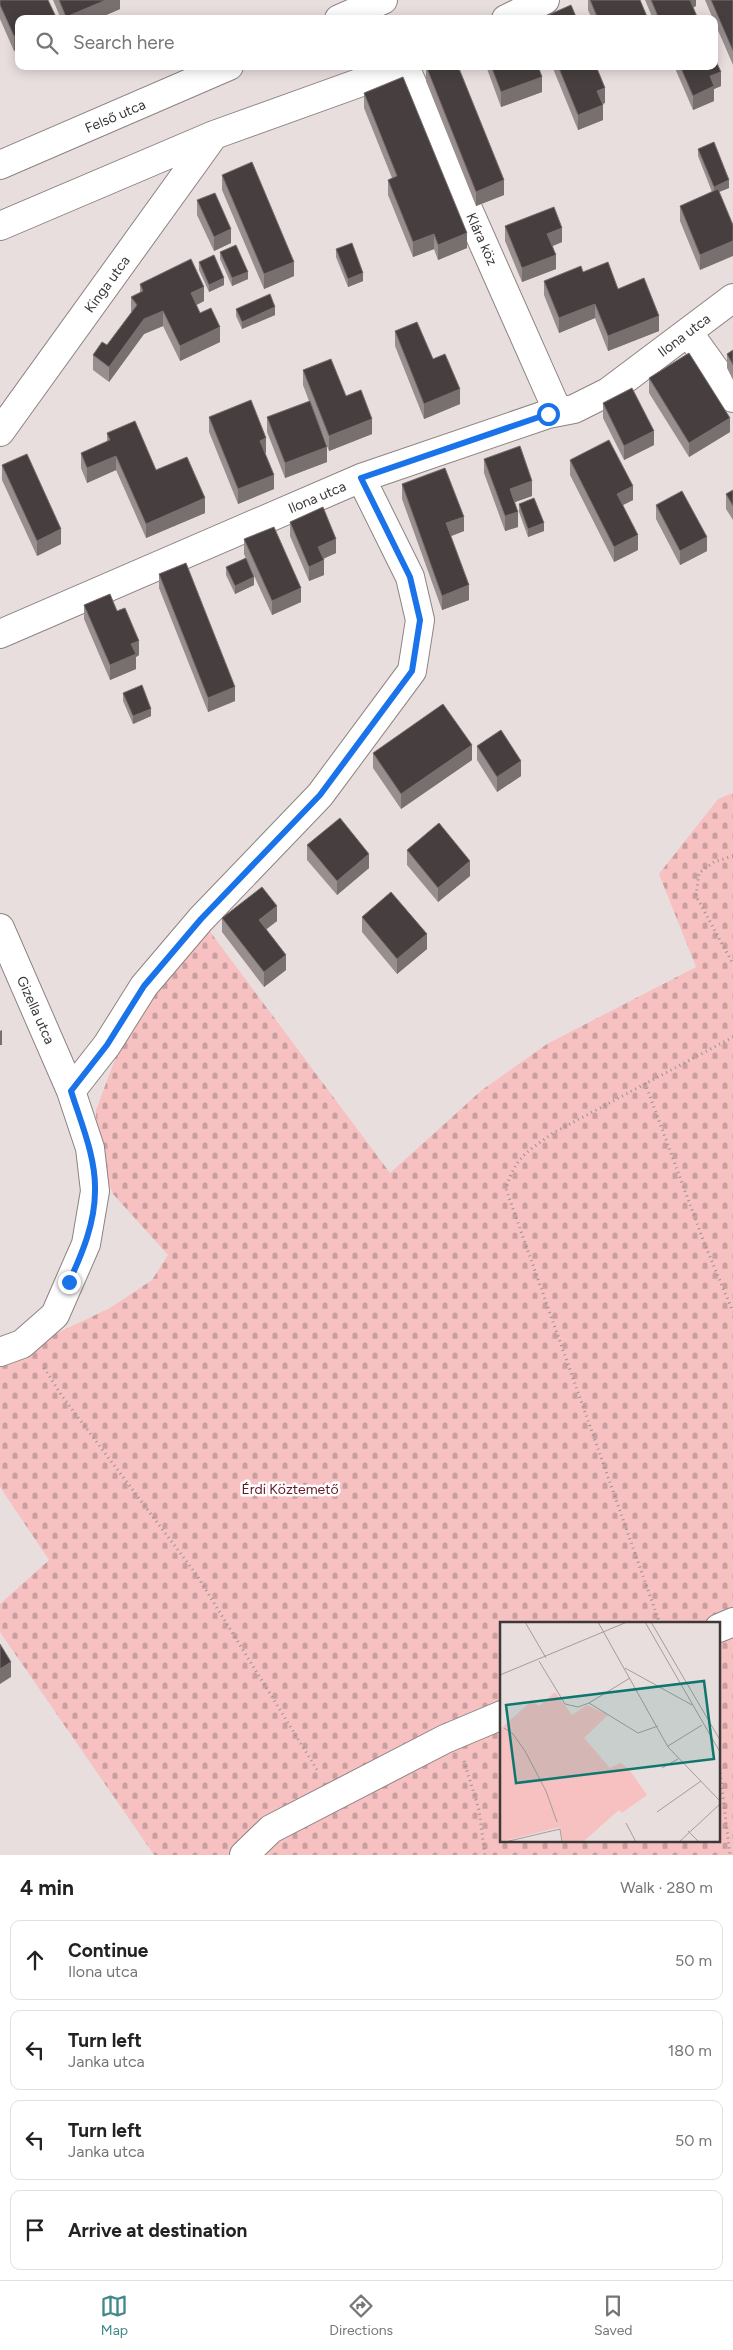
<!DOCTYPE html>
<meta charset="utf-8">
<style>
:root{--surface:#fff;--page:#f6f6f6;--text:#222;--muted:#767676;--line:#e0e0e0;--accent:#40888a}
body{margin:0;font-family:Figtree,sans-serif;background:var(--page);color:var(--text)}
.stop{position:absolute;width:15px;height:15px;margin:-11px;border:4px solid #1a73e8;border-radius:50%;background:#fff}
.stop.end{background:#1a73e8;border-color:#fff;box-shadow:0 1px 5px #0008}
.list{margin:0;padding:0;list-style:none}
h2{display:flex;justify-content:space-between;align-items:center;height:65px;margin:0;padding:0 20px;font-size:21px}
h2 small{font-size:16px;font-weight:400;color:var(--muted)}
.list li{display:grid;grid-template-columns:32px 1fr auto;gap:15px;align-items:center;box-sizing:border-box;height:80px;margin:0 10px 10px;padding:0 10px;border:1px solid var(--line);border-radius:10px}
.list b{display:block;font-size:19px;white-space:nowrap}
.list p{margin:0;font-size:16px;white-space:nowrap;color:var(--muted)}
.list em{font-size:16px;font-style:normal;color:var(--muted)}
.icon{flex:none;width:28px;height:28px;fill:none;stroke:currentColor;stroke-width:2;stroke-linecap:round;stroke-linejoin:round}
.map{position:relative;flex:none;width:733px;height:1855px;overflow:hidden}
.search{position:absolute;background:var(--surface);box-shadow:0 2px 12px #0003;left:15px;right:15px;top:15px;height:55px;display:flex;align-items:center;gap:12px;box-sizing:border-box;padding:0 18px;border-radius:10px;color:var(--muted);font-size:19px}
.sheet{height:425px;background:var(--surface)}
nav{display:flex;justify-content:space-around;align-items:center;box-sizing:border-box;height:70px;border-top:1px solid var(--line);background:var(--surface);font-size:14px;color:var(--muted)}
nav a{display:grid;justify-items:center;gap:2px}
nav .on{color:var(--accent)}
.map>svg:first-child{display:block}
</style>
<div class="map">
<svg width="733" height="1855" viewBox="0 0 733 1855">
<defs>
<pattern id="cemetery-stones" width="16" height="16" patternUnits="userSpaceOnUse" patternTransform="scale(1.25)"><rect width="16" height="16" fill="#f7c1c2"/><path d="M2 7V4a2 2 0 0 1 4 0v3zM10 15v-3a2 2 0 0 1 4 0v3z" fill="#c99e9f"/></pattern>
</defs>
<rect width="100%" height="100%" fill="#e9dede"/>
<path fill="url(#cemetery-stones)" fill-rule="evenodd" d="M733 793V1855H154L0 1632V1604L49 1560 0 1487V1360L110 1308 152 1280 168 1255 113 1194 97 1154 96 1110 117 1054 150 991 205 925 390 1173 482 1090 547 1044 696 967 659 874 718 799ZM502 1624H719V1841H502Z"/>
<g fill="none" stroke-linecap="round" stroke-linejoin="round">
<g stroke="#8d8383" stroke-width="30">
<path id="minor" d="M339 19 383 0
M506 19 545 0
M405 67 558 412
M0 165 229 66
M0 226 214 135 406 66
M688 332 721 378 733 398
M0 432 214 135
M0 634 361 478 548 414 574 409 608 392 733 298
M0 928 71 1091
M0 1352 22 1344 55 1315 86 1244 95 1191 90 1148 71 1091 107 1045 144 986 201 919 320 795 412 671 420 620 410 577 361 478
M719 1628 733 1622
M244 1855 271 1829 445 1739 502 1715"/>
</g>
<path stroke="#999292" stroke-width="3" stroke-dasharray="1 4" stroke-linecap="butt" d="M733 856 714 862 699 873 696 896 733 964
M645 1083 705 1245 733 1312
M44 1368 62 1396 196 1574 319 1773
M660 1624 506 1189C515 1157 527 1152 553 1133L733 1037
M464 1761 479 1810 485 1855
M719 1763 730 1855"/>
<use href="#minor" stroke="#fff" stroke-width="28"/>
</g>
<path fill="#988e8e" d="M0 0 56 19H19V49L14 51 0 19Z
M53 0H120V9L97 19H61Z
M588 0H640L648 19H592L588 10Z
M645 0H696V6L693 7 698 19H653Z
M705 0H733V65L714 21V19H713Z
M426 66 504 195 476 206 426 81Z
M486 66H538L542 92 501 107Z
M552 66H596L605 103 602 104 603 120 578 130Z
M674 66H714L721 86 714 89V101L693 110Z
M364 93 467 248 438 260 434 249 413 257 388 195V180L392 178 364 108Z
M698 149 729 188 719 192 700 270 680 221V206L712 192 698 156Z
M222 175 294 276 264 289 222 190Z
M197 200 231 243 214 251 197 215Z
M505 226 562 242 553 246 556 269 522 282 505 241Z
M336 249 363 281 348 287 336 257Z
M220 252 248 279 232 286 220 259Z
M199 262 224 285 209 292 199 270Z
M583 272 618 289 659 331 608 351 595 318 559 333 544 295V281Z
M140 284 204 301 196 305 200 313 220 342 180 361 163 326 144 334 109 382 93 370V355L107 345 131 313V297L140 293Z
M236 309 275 315 242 329 236 316Z
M395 331 433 359 460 404 424 419 395 346Z
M733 350V380L727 368V354Z
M303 370 346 396 372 434 329 451 321 430 327 462 285 478 267 432V417L309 401 303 385Z
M649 378 730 432 689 457 649 393Z
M603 403 654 445 624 460 603 418Z
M209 417 266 453H265L274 489 238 504 209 432Z
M107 433 156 470 205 513 146 538 116 470 87 483 81 468V453L107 442Z
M484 459 532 496 514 502 518 527 505 531 484 473Z
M570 460 633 500 623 505 638 550 614 562 570 475Z
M2 465 61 544 37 556 2 480Z
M402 484 464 531 451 536 469 600 442 610 402 499Z
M733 490V520L726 509V494Z
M519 504 544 531 528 537 519 512Z
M656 505 707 551 680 565 656 519Z
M290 522 336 553 323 559 324 575 309 581 290 536Z
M244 539 301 602 272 615 244 554Z
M226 567 254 585 235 594 226 575Z
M159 574 235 701 208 712 159 588Z
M84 605 117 611 139 655 136 657V669L110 680 84 619Z
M123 693 151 716 133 724 123 701Z
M477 746 521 776 497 792 477 760Z
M373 753 472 760 401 809 373 768Z
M307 845 369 868 337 895 307 860Z
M407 850 470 876 438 902 407 865Z
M362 917 427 949 397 974 362 932Z
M222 918 277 921 266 929 286 970 264 987 222 932Z"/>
<path fill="#786f6f" d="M106 0H120V9L97 19H66V17Z
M688 0H696V6L688 10Z
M19 34V49L14 51V36Z
M721 72V86L714 89V101L693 110V96L710 76Z
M542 77V92L501 107V92Z
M605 88V103L597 106V91Z
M603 105V120L578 130V115Z
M504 180V195L476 206V192Z
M729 180V188L714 194V187Z
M562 228V242L547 248V234Z
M231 229V243L214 251V237Z
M467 233V248L438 260V245Z
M434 234V249L413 257V242Z
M733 241V256L700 270V255Z
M556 255V269L522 282V268Z
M294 262V276L264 289V274Z
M248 272V279L232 286V278Z
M363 273V281L348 287V279Z
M224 278V285L209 292V285Z
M204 287V301L191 308V293Z
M595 304V318L559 333V318Z
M275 307V315L242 329V322Z
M163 311V326L144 334 109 382V367L144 319Z
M659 316V331L608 351V336Z
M220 327V342L180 361V346Z
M460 389V404L424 419V404Z
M730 418V432L689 457V443Z
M372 419V434L329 451V436Z
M654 431V445L624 460V446Z
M266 438V453L260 455V441Z
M327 447V462L285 478V463Z
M116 456V470L87 483V468Z
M274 475V489L238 504V489Z
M532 481V496L510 504V489Z
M633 486V500L617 508V494Z
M205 498V513L146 538V524Z
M518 512V527L505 531V516Z
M464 517V531L446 538V523Z
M544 523V531L528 537V529Z
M61 529V544L37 556V541Z
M638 535V550L614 562V547Z
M707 537V551L680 565V551Z
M336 539V553L318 561V547Z
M324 560V575L309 581V567Z
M254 577V585L235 594V586Z
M469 585V600L442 610V596Z
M301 588V602L272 615V601Z
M139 641V655L136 657V669L110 680V665L131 644Z
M235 687V701L208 712V698Z
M151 709V716L133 724V716Z
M472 745V760L401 809V794Z
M521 761V776L497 792V777Z
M369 854V868L337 895V881Z
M470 861V876L438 902V888Z
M277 906V921L259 935V920Z
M427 934V949L397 974V959Z
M286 955V970L264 987V972Z
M2 1030V1045H0V1031Z
M11 1662V1677L0 1684V1669Z"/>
<path fill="#473f3f" stroke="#786f6f" d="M0 0H48L56 17 53 19H19V34L14 36 0 5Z
M59 0H106L66 17Z
M590 0H640L648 19H598Z
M651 0H690L698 19H659Z
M711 0H733V51Z
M571 5 577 19H539Z
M714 57 721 72 710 76 714 86 693 96 680 66H714Z
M426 66H458L504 180 476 192Z
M491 66H538L542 77 501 92Z
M558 66H596L605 88 597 91 603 105 578 115Z
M403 77 467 233 438 245 434 234 413 242 388 180 397 176 364 93Z
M714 142 729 180 714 187 698 149Z
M252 162 294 262 264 274 222 175Z
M718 189 733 225V241L700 255 680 206Z
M215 193 231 229 214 237 197 200Z
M554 207 562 228 547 234 556 255 522 268 505 226Z
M352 243 363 273 348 279 336 249Z
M236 245 248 272 232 278 220 252Z
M214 255 224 278 209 285 199 262Z
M191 259 204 287 191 293 200 313 211 308 220 327 180 346 163 311 144 319 109 367 93 355 102 342 107 345 137 305 131 297 143 291 140 284Z
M608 262 618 289 644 278 659 316 608 336 595 304 559 318 544 281 581 266 583 272Z
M270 294 275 307 242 322 236 309Z
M417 322 433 359 445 354 460 389 424 404 395 331Z
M733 350V365L727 354Z
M689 353 730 418 689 443 649 378Z
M331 359 346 396 361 390 372 419 329 436 303 370Z
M632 388 654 431 624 446 603 403Z
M251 400 266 438 260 441 274 475 238 489 209 417Z
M310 401 327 447 285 463 267 417Z
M135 421 156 470 187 457 205 498 146 524 116 456 87 468 81 453 110 440 107 433Z
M609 440 633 486 617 494 638 535 614 547 570 460Z
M520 446 532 481 510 489 518 512 505 516 484 459Z
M27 454 61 529 37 541 2 465Z
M445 468 464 517 446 523 469 585 442 596 402 484Z
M733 490V506L726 494Z
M682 491 707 537 680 551 656 505Z
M534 498 544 523 528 529 519 504Z
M323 507 336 539 318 547 324 560 309 567 290 522Z
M274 527 301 588 272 601 244 539Z
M246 558 254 577 235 586 226 567Z
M186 563 235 687 208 698 159 574Z
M110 594 117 611 125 608 139 641 131 644 136 654 110 665 84 605Z
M142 685 151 709 133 716 123 693Z
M443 704 472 745 401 794 373 753Z
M501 730 521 761 497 777 477 746Z
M340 818 369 854 337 881 307 845Z
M439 823 470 861 438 888 407 850Z
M262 887 277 906 259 920 286 955 264 972 222 918Z
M391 892 427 934 397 959 362 917Z
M0 1644 11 1662 0 1669Z"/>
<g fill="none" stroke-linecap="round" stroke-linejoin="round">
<path stroke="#1a73e8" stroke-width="6" d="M69 1282C82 1254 95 1223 95 1191 96 1157 81 1123 71 1091L107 1045 144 986 201 919 320 795 412 671 420 620 410 577 361 478 548 414"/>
</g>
<g text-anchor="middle" stroke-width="5" stroke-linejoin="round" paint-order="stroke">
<g font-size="14" fill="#3c3839" stroke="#fff">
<text transform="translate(115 116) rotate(-23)" y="5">Felső utca</text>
<text transform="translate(482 239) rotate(66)" y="5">Klára köz</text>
<text transform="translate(107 284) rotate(-54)" y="5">Kinga utca</text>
<text transform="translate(684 335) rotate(-37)" y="5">Ilona utca</text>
<text transform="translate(317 497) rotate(-23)" y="5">Ilona utca</text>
<text transform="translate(36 1010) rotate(66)" y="5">Gizella utca</text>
</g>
<g font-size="14" fill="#671522" stroke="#fff">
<text x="290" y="1494">Érdi Köztemető</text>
</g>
</g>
<g transform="translate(500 1622)">
<rect width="220" height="220" fill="#e9dede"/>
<path d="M55 70 72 93 87 83 108 93 84 116 110 146 120 141 128 146 147 173 122 191 119 188 83 220H63L60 205 0 220V107L32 79 39 84Z" fill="#f7c1c2"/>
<path fill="none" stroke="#a49c9c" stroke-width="1" d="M25 0 46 36M98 0 168 125 220 179M145 0 220 130M151 0 220 118M39 39 65 82 78 85 89 81 138 111 158 104M125 46 192 83M0 53 127 0M89 81 130 56M4 106 13 112 25 129 46 169 57 200M168 124 202 103M162 146 178 137M157 190 201 159M126 201 136 220M188 209 199 220M5 220 60 207 62 220M179 220 220 182"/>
<path fill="#0f766e" fill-opacity="0.15" stroke="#0f766e" stroke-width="2.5" d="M204 59 214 137 16 161 6 83Z"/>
<rect width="220" height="220" fill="none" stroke="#3c3839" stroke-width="2.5"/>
</g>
</svg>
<div class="stop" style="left:548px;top:414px"></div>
<div class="stop end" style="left:69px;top:1282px"></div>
<div class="search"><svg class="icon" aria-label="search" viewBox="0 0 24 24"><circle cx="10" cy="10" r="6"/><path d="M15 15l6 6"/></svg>Search here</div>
</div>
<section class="sheet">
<h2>4 min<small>Walk · 280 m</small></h2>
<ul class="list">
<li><svg class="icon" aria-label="ahead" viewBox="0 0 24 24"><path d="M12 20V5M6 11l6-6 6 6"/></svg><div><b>Continue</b><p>Ilona utca</p></div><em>50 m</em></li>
<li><svg class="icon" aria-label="left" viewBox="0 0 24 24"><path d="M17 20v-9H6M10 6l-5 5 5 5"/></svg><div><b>Turn left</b><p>Janka utca</p></div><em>180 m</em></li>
<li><svg class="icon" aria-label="left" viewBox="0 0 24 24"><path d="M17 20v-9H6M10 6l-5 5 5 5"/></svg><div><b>Turn left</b><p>Janka utca</p></div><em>50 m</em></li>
<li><svg class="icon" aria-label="arrive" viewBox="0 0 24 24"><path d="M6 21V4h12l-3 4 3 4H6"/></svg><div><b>Arrive at destination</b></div></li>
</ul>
</section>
<nav>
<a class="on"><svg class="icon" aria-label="map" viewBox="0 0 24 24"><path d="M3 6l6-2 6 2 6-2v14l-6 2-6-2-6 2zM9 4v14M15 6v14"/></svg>Map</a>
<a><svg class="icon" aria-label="directions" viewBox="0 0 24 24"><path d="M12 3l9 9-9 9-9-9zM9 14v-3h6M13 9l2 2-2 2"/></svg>Directions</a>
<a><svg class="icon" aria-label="saved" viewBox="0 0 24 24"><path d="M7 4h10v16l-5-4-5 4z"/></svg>Saved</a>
</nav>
